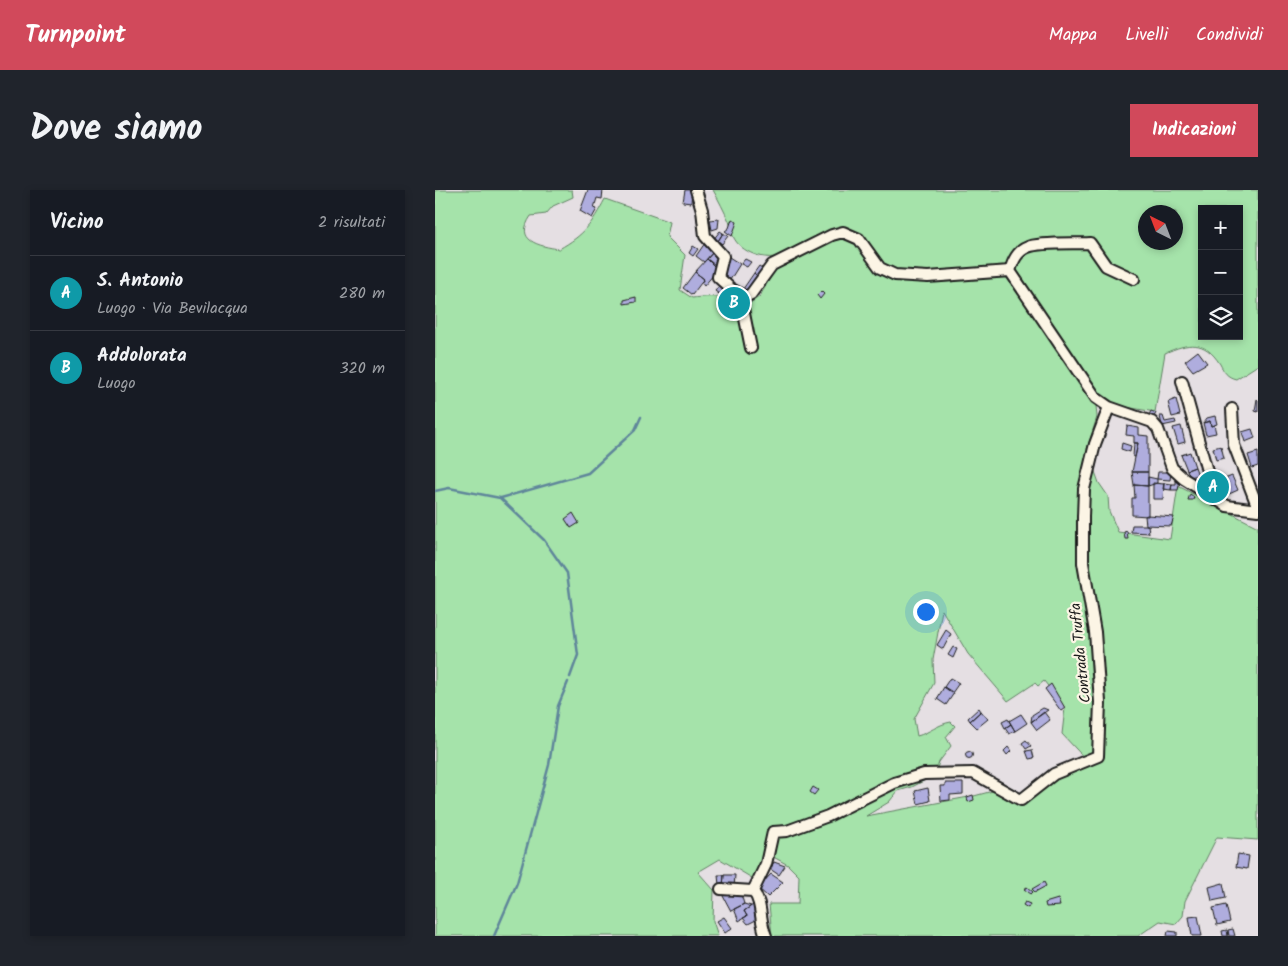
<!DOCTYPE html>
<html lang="it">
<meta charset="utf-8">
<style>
:root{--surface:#171b24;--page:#20242c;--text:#f1f3f6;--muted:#9ea1a6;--line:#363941;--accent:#d1495b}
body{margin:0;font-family:Kalam,sans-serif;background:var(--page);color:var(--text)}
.controls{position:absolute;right:15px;top:15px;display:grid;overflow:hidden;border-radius:0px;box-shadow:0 2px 8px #0003}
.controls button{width:45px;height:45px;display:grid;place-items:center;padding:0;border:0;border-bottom:1px solid var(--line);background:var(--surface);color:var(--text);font:25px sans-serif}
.compass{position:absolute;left:703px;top:15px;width:45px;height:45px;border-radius:50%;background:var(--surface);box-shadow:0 2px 8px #0003;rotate:318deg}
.you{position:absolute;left:490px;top:421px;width:18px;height:18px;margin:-12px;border:4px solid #fff;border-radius:50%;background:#1a73e8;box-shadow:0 0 0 8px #1a73e833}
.badge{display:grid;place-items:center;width:32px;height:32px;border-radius:50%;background:var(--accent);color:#fff;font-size:16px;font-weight:700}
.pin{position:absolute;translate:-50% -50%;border:2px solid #fff;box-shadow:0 1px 5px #0006}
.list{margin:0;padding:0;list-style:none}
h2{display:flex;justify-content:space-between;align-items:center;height:65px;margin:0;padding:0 20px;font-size:21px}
h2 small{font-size:16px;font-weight:400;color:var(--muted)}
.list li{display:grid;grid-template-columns:32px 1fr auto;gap:15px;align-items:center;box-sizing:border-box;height:75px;padding:0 20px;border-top:1px solid var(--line)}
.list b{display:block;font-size:19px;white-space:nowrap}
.list p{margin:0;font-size:16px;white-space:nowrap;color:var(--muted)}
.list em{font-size:16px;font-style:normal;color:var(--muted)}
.icon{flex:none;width:28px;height:28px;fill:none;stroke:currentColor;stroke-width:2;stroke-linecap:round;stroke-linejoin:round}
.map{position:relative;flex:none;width:823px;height:746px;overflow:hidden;border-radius:0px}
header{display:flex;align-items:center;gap:30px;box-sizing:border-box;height:70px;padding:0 25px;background:var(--accent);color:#fff}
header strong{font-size:24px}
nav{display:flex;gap:28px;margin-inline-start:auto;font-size:18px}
.intro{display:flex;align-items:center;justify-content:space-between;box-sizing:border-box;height:120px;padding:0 30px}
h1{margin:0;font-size:35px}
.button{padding:12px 22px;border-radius:0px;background:var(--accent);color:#fff;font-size:18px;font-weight:700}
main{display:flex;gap:30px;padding:0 30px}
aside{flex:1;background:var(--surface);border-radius:0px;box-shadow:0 2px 8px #0003}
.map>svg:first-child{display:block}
</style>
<header>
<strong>Turnpoint</strong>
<nav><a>Mappa</a><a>Livelli</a><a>Condividi</a></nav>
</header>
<div class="intro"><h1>Dove siamo</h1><a class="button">Indicazioni</a></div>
<main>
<aside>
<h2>Vicino<small>2 risultati</small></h2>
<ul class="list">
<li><span class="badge" style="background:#0f9aa8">A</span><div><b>S. Antonio</b><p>Luogo · Via Bevilacqua</p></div><em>280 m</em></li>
<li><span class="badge" style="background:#0f9aa8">B</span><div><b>Addolorata</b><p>Luogo</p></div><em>320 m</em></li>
</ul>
</aside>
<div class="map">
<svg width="823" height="746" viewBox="0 0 823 746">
<rect width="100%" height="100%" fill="#e5dfe3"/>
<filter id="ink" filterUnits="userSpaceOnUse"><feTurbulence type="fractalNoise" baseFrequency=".02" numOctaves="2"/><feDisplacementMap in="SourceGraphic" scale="10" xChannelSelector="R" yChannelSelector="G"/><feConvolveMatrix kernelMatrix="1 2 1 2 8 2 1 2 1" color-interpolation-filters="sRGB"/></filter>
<g filter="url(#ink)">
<path fill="#a5e3aa" stroke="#608063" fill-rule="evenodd" d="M0 0H137L138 7 118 16 111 24 96 26C79 51 104 56 124 59 149 45 157 34 170 9L235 32 232 47 250 65 245 100 257 108C275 106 295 105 310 117L325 106 348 65C332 72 305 63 298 46 296 42 296 36 294 31 289 21 284 10 278 0H823V175L801 189C792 187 789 182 785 174 769 149 753 153 730 163L720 222 656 211 661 216 662 227 652 259 664 293 673 306 674 321 683 342 735 349 743 296 823 337V650L782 647 750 711 748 726 741 734 725 731 703 746H337L334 714H363L364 686 353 675 333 664 322 691 285 669 263 682 279 700 278 731 283 746H0ZM767 19H804V146H767ZM711 22H741V52H711ZM507 420 533 464 573 511 600 493 603 496 609 491 630 518 627 544 655 574 645 580 639 576 579 610 569 598 539 606 431 626 454 612 463 601 477 597 500 585 504 572 516 556 511 547 520 536 516 532C503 534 494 543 482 546L479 529 499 493 498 470Z"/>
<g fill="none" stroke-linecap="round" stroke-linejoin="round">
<path stroke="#5f869a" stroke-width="2.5" d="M0 301 14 298 65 308 109 350 132 383 143 465 135 487
M66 308 153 283 200 240 206 227
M59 746 82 693 114 575 123 516 133 492"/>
</g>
<path fill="#afadde" stroke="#1c1c1c" d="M153 0H168L167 9 162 8 159 18 162 19 157 28 145 21Z
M250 0H257L256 13 248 12Z
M284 29 283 38 277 40 275 30Z
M297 29 302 32 297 46 290 41 294 38Z
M285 41 288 43 282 53 278 50Z
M288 43 293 46 287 54 283 51Z
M270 53 279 61 269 72 261 66Z
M258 56 263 59 258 66 254 63Z
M279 61 287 67 279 76 272 69Z
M294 67 305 74 295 90 284 83Z
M272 69 284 78 269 96 266 92 269 89 260 82Z
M310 69 316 72 312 77 306 74Z
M324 76 330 80 324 88 319 83Z
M260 82 269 89 257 105 248 98Z
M319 83 324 88 314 104 308 99Z
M286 94 292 100 287 106 280 101Z
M386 101 389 104 385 109 382 105Z
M201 107V112L189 114V110Z
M763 161 772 173 758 181 750 171Z
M741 209 745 225 737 227 733 212Z
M822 209 823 210V222L820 221Z
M716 221 721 223 719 227 714 225Z
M725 226H728L730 232 740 230 741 233 727 236Z
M780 226 782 234 776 236 775 231 768 233 772 228Z
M775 231 776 236 779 235 781 243 771 245 768 233Z
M692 236 704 238V245L713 246V282H697L703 253H699V246L691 245Z
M746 236 750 252 743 254 738 238Z
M817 239 820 248 810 252 807 242Z
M687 253 696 256 695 262 686 259Z
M699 253H703L700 267H698Z
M786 256 789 268 781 270 778 258Z
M755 262 760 277 752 280 746 265Z
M823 262V276L817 278 813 265Z
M760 277 763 285 755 287 752 280Z
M697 282H713V296L699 295Z
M723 282H736L735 290 722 289Z
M797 286 803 300 794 304 787 290Z
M713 287 722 289V293L713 296Z
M741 291H745L743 300H736L737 294H741Z
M718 293 729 294 728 309H718Z
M729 293 737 294 736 300 728 299Z
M699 295 713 296V326L697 325V308H700Z
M755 304 759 307 758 310H753Z
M138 323 144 333 136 338 130 329Z
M712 325 739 327 736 336 711 335 710 326Z
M697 335H713L714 343 696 342Z
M692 341 693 349H690L689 342Z
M511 440 516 444 508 459 502 455Z
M518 457 522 459 518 468 513 465Z
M515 488 524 493 517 503 509 497Z
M616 494 630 518 626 521 610 499Z
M509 497 519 503 511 515 502 509Z
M544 518 546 521 535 531 533 528Z
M608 518 613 520 596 532 597 525Z
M546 521 553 529 542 538 535 531Z
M609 522 615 530 602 540 596 532Z
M586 524 592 533 580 541 574 531Z
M573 529 576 534 570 538 567 532Z
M576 534 580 541 574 544 570 538Z
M591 550 596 556 591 559 587 553Z
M573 557 576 561 572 565 569 561Z
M597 560 599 568 594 569 591 561Z
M530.5 565a3.5 3.5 0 1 1 7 0a3.5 3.5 0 1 1-7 0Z
M510 593H528V604L515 605V610L506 611 505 596H510Z
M378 597 383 600 379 605 375 602Z
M493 598 495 611 483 614 480 601Z
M538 605 539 610 533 612 532 607Z
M803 664 814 666 812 679 801 677Z
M339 672 350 676 344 685 335 679Z
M336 684 348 692 333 707 323 698Z
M283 685H289L288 696 284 695Z
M289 685H300L299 697 288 696Z
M609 692 611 696 600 702 597 699Z
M788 693 791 708 777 711 774 697Z
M592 697 598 702 596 704 589 699Z
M289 703 306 704 309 714 296 721 288 706Z
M623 709 625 716 611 717 610 713Z
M590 712 595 714 593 718 588 715Z
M309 714 316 716 309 721 312 726 304 731 299 719Z
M318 715 322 720 320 722 321 730 313 734 308 728 312 726 309 721Z
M791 715 795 732 782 735 778 718Z
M763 726 767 746H757L754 727Z
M289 727 297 738 290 743 282 731Z
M798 739 800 746H794L793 740Z
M792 740 793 746H788L787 741Z
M733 741 742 742V746H732Z"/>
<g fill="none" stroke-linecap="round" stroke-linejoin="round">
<g stroke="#1c1c1c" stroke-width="14">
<path id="minor" d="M261 0 267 20 270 46 288 66 283 87 295 98 310 107 316 104 337 75 397 45 408 42 424 49 445 78 460 85 493 87 575 81
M575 81 661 208 674 217 717 232 723 239 737 278 749 289 792 316 823 320
M575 81C578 71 582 61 593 57 605 52 640 54 655 53L671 76 699 89
M306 109 316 158
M747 191 780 310
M797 219 799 255 823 318
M286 699 318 701
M318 701 331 674 338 642 352 641 393 626 459 593 489 584 538 583 586 610 619 584 663 566 665 512 660 442 648 373V327L649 299 660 254 674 217
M318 701C328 714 324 730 331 746"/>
</g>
<use href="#minor" stroke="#fcf5e5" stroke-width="10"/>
</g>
</g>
<g text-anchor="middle" stroke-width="4.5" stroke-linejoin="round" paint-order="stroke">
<g font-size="15" fill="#1c1c1c" stroke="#fcf5e5">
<text transform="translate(645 463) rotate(-96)" y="5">Contrada Truffa</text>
</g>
</g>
</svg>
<div class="controls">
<button>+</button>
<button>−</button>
<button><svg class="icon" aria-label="layers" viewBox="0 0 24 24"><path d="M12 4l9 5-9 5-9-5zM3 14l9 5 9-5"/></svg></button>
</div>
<svg class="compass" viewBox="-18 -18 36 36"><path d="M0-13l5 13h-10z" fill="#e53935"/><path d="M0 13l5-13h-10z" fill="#9ea1a6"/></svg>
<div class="you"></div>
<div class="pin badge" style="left:778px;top:297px;background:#0f9aa8">A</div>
<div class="pin badge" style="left:299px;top:113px;background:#0f9aa8">B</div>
</div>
</main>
